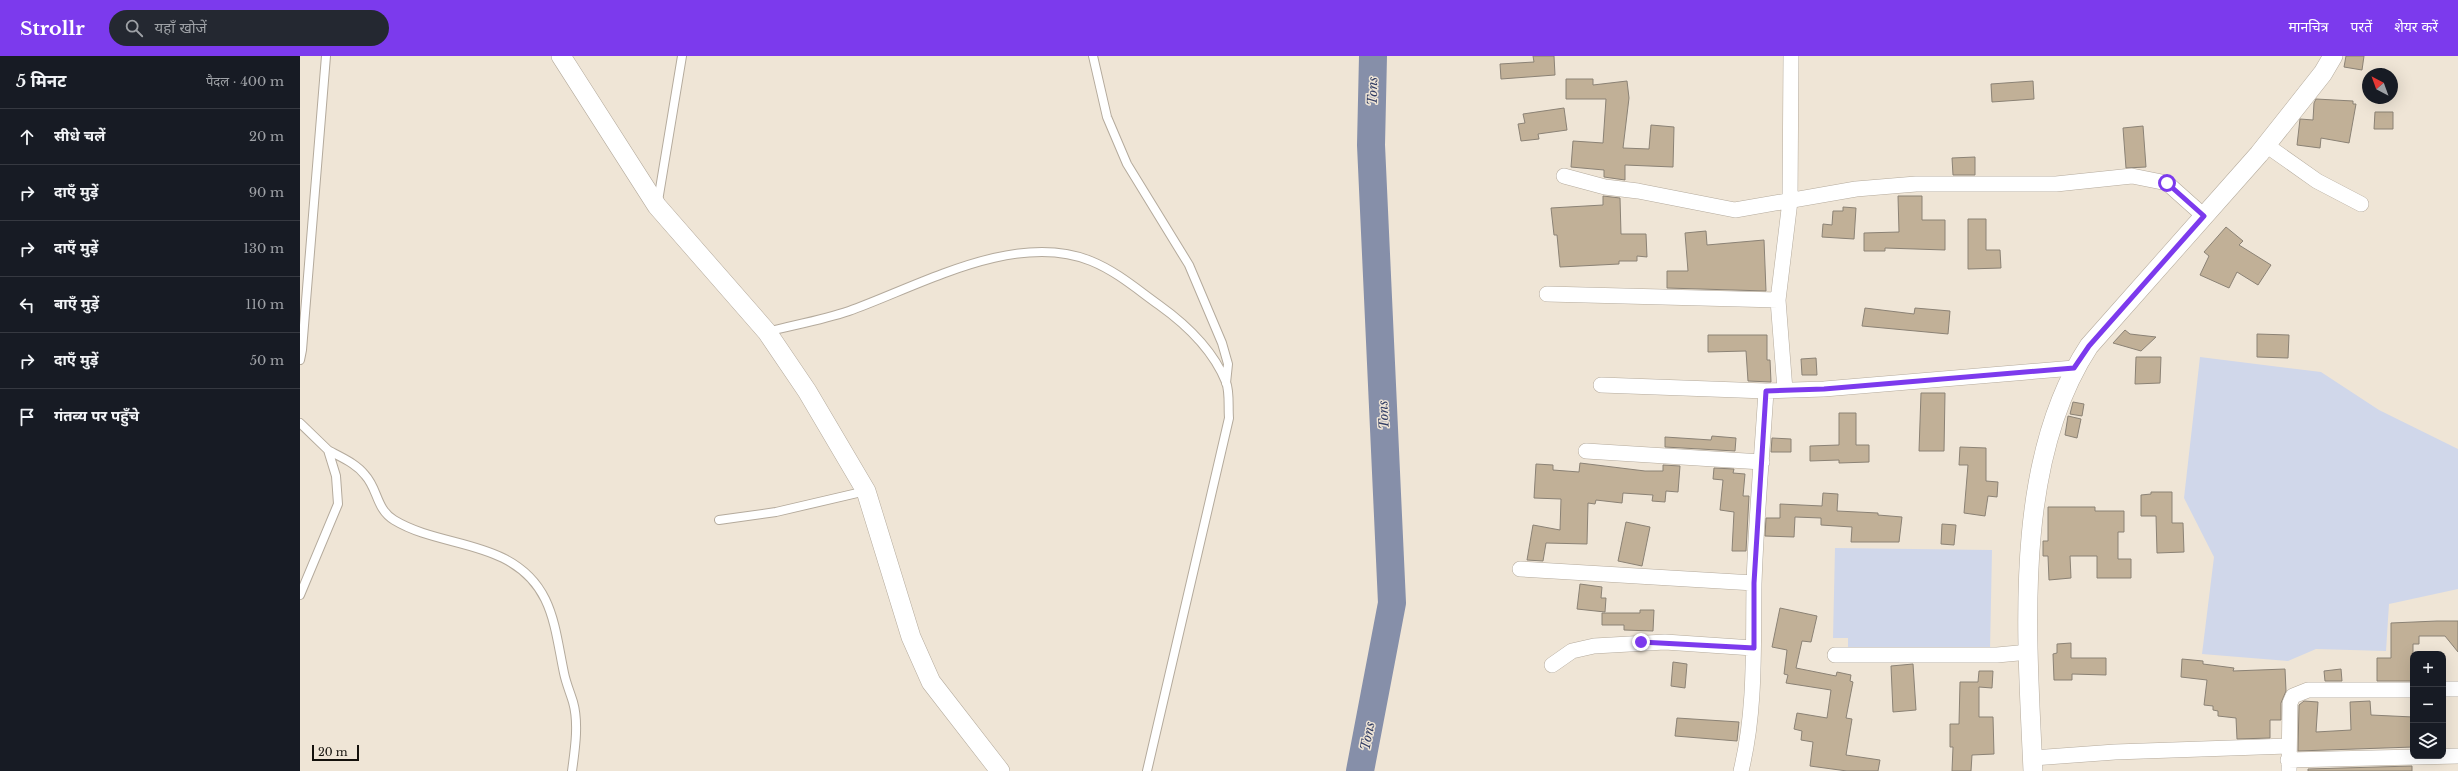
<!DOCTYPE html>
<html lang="hi">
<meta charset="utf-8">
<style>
:root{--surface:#171b24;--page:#242831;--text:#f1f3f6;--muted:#9ea1a6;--line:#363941;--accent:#7c3aed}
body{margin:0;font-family:"Libre Baskerville","Noto Sans Devanagari",serif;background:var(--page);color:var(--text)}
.controls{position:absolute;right:12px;bottom:12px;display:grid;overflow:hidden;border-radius:8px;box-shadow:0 4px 16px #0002}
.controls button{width:36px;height:36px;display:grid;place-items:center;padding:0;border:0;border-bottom:1px solid var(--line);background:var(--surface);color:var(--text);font:20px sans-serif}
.compass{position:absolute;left:2062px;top:12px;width:36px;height:36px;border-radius:50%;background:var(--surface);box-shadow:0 4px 16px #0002;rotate:319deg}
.scale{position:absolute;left:12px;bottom:10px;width:47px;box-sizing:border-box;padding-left:4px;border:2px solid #14110c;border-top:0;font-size:11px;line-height:14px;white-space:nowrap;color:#14110c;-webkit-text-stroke:3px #efe5d6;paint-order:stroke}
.stop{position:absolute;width:12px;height:12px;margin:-9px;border:3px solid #7c3aed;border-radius:50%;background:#fff}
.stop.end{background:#7c3aed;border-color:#fff;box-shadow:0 1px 4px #0008}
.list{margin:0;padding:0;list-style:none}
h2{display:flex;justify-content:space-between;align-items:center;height:52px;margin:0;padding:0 16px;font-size:17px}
h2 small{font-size:13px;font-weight:400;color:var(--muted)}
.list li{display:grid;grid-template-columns:26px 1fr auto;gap:12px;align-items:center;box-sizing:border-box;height:56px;padding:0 16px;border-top:1px solid var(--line)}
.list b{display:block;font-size:15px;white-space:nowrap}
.list em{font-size:13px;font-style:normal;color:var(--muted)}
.icon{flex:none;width:22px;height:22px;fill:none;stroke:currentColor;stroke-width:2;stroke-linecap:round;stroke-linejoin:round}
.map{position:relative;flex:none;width:2158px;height:715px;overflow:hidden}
header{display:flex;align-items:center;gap:24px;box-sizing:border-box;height:56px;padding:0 20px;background:var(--accent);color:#fff}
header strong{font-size:19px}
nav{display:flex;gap:22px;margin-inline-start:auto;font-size:14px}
.search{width:280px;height:36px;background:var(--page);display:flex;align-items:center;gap:10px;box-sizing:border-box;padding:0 14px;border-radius:22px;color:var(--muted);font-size:15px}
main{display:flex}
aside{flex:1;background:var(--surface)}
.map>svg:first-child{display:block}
</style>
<header>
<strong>Strollr</strong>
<div class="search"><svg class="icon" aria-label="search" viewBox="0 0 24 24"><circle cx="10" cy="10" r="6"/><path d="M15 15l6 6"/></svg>यहाँ खोजें</div>
<nav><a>मानचित्र</a><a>परतें</a><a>शेयर करें</a></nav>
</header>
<main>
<aside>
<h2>5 मिनट<small>पैदल · 400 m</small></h2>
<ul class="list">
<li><svg class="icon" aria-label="ahead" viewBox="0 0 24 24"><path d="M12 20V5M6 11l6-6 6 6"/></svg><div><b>सीधे चलें</b></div><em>20 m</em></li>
<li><svg class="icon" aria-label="right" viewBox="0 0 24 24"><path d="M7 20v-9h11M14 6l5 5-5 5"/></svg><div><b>दाएँ मुड़ें</b></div><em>90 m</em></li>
<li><svg class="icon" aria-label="right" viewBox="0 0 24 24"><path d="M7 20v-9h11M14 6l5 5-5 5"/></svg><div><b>दाएँ मुड़ें</b></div><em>130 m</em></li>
<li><svg class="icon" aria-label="left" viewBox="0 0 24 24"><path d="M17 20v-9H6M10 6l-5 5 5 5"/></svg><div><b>बाएँ मुड़ें</b></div><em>110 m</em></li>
<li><svg class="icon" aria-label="right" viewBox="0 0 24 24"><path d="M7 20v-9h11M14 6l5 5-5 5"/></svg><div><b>दाएँ मुड़ें</b></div><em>50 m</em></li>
<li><svg class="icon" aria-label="arrive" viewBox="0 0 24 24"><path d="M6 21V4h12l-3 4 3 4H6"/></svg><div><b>गंतव्य पर पहुँचे</b></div></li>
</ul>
</aside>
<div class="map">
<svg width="2158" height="715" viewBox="0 0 2158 715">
<rect width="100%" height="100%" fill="#efe5d6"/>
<path fill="#d0d7ea" d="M1900 301 2021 316 2079 354 2158 393V533L2089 548 2086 595 2016 593 1988 605 1902 598 1914 501 1884 442Z
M1535 492 1692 494 1690 594 1548 592V582H1533Z"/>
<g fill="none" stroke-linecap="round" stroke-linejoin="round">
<path stroke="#868fa9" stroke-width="28" d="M1060 715 1092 547 1071 89 1073 0"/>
</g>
<path fill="#c1b097" stroke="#8b8275" d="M1233 0H1254L1255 19 1201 23 1200 8 1234 6Z
M2046 0H2064L2062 14 2044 11Z
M1266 23H1293V29L1327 25 1329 42 1323 92 1349 93 1351 69 1374 71 1373 111 1325 109V124L1304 121V114L1271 111 1273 85 1303 87 1306 43H1266Z
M1733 25 1734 43 1692 46 1691 28Z
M2016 43 2053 45V48H2056L2049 87 2021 82 2020 92 1997 89 2000 63 2013 64 2014 47Z
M1264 52 1267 74 1238 78 1239 83 1221 85 1218 68 1225 67 1223 58Z
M2075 56H2093V73H2074Z
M1843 70 1846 111 1826 112 1823 72Z
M1675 101V119H1653L1652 102Z
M1303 140 1320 142 1321 178H1346L1347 201 1337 200V205H1319V208L1260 211 1257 179H1254L1251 152 1303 149Z
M1598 140H1622V164H1645V194L1585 192V195H1564V177L1599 176Z
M1543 151 1556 152 1554 183 1522 181 1523 168 1532 169 1533 155H1543Z
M1668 163H1686V194H1700L1701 212 1668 213Z
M1926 171 1943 185 1939 189 1971 209 1958 229 1937 216 1929 232 1900 219 1909 200 1904 196Z
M1406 175 1407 189 1464 184 1466 235 1367 232V215H1388L1385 177Z
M1565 252 1614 258 1615 252 1650 255 1648 278 1562 270Z
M1825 274 1830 278 1856 281 1841 295 1813 287Z
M1957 278 1989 279 1988 302 1957 301Z
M1408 279H1467V304H1470L1471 326 1448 325 1446 295 1408 296Z
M1836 301H1861L1860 327 1835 328Z
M1516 302 1517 319H1502L1501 303Z
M1621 337H1645L1644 395H1619Z
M1773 346 1784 348 1782 360 1770 358Z
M1539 357H1556V389H1569V406L1539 407V404L1510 405V390L1539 389Z
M1768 360 1781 363 1777 382 1765 379Z
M1412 380 1436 382 1435 395 1365 391V381L1411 384Z
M1472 382 1491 383V396H1471Z
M1660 391 1686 392V425L1698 426 1697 441 1688 440 1685 460 1664 457 1668 409H1659Z
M1280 407 1345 415H1363V409L1380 410 1378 436 1366 435 1365 446 1352 445 1353 439 1323 437 1322 447 1296 444 1295 448 1288 447 1287 488 1246 487 1243 505 1227 504 1233 469 1260 474 1261 443 1234 442 1236 408 1253 409V414L1279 416Z
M1414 412 1434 413 1433 417 1445 418 1443 440H1449L1446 495H1432L1434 456 1420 454 1423 424 1413 423Z
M1851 436H1872V467H1883L1884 496 1857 497 1856 460H1841V439L1851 438Z
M1523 437 1538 438 1537 455 1578 457V459L1602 461 1599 486H1551L1552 471 1521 469V462L1495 461 1494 481 1465 480 1466 462H1480V448L1522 450Z
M1748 451H1795V455H1824V476H1818V503H1831V522H1797V500H1770L1771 522 1749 524 1748 500H1743V485H1748Z
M1326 466 1350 471 1342 510 1318 505Z
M1642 468 1656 469 1654 489 1641 488Z
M1280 528 1302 531 1301 542H1306L1305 556 1277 553Z
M1480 552 1517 560 1511 586 1502 585 1496 612 1536 620 1537 616 1551 619 1550 625 1553 626 1546 662 1552 663 1546 699 1580 704 1578 715H1547L1510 710 1513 686 1501 684 1502 675 1494 673 1497 657 1527 662 1531 634 1486 627 1488 619 1484 618 1487 594 1472 591Z
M1340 554H1354L1353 575 1324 574V569H1302V557H1340Z
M2137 565H2158V596L2145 580H2119V588H2113V625H2077V602H2091V567Z
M1771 587V602H1806V619L1772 618V624H1754L1753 598 1757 597V588Z
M1882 603 1903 605V608L1934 612 1933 615 1985 613 1986 635 1981 647V664H1970V682L1937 683 1936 662 1918 660V655L1913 654V650L1904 649 1907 624 1881 621Z
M1373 606 1387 608 1385 632 1371 630Z
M1613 608 1616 654 1593 656 1591 610Z
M2041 613 2042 625H2025L2024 615Z
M1679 615H1693L1692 632 1679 631V661H1693L1694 698 1672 699 1671 715H1652L1653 691H1650V668H1659L1660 626H1678Z
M2004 645 2018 646 2016 676 2051 674 2050 646 2070 645 2071 659 2113 661V691L1998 695 1999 649Z
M1377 662 1439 666 1437 685 1375 680Z
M2112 710V715H2008V713Z"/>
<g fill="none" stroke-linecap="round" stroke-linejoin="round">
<g stroke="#b4aa9c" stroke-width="10">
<path id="service" d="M793 0 807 61 827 108 889 209 922 287 928 308 926 327
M358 145 382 0
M467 276C494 269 522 264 549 255 619 230 716 174 791 205 816 215 838 234 859 249 887 269 913 294 926 326 930 336 928 351 929 362L847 715
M0 294H2L0 304
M2 294 26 0
M0 367 28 394
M419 464 476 456 566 435
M0 539 38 448 36 420 28 394C40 401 56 407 65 419 78 433 76 453 94 464 127 484 169 485 203 502 253 527 254 569 264 617 266 627 270 636 273 646 279 667 275 693 272 715"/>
</g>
<g stroke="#b4aa9c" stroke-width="16">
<path id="minor" d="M1966 89 2017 125 2061 148
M1264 120 1305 131 1338 135 1435 154 1556 133 1616 128H1756L1832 120 1867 127 1904 160
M1247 238 1478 244
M1301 329 1466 335 1524 333 1774 312
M1485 334 1478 244 1490 145 1491 0
M1286 395 1462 406
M1220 513 1454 527
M1535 599H1697L1729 596
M1252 609 1272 595 1294 590 1365 586 1453 592
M2143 633H2158
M1733 702 1815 696 1989 690
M1988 704 2158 700
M1441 715C1456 654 1453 591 1454 528 1456 464 1462 400 1466 335
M1989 715 1990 647 1993 640 2008 634H2113"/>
</g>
<g stroke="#b4aa9c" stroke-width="20">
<path id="tertiary" d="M261 0 357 150 467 276 507 335 566 435 611 581 631 626 700 715
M1733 715C1727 580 1712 407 1789 290L1959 98 2023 17 2033 0"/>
</g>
<use href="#service" stroke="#fff" stroke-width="8"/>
<use href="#minor" stroke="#fff" stroke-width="15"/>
<use href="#tertiary" stroke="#fff" stroke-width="19"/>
</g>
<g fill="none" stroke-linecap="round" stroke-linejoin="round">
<path stroke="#7c3aed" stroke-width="5" d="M1341 586 1454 592V527L1466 335 1524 333 1774 312 1789 290 1904 160 1867 127"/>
</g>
<g text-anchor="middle" stroke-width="3" stroke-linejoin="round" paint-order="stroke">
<g font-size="13" font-style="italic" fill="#313d64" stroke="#efe5d6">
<text transform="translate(1072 35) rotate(-89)" y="5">Tons</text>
<text transform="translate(1083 359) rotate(-93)" y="5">Tons</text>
<text transform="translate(1067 680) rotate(-79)" y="5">Tons</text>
</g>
</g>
</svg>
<div class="controls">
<button>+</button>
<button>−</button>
<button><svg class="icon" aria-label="layers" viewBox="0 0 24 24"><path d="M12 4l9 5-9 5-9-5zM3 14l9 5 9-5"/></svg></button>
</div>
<svg class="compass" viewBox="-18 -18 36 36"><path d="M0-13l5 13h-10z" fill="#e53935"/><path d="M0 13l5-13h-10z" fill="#9ea1a6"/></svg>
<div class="scale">20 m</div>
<div class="stop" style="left:1867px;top:127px"></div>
<div class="stop end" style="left:1341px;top:586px"></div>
</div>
</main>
